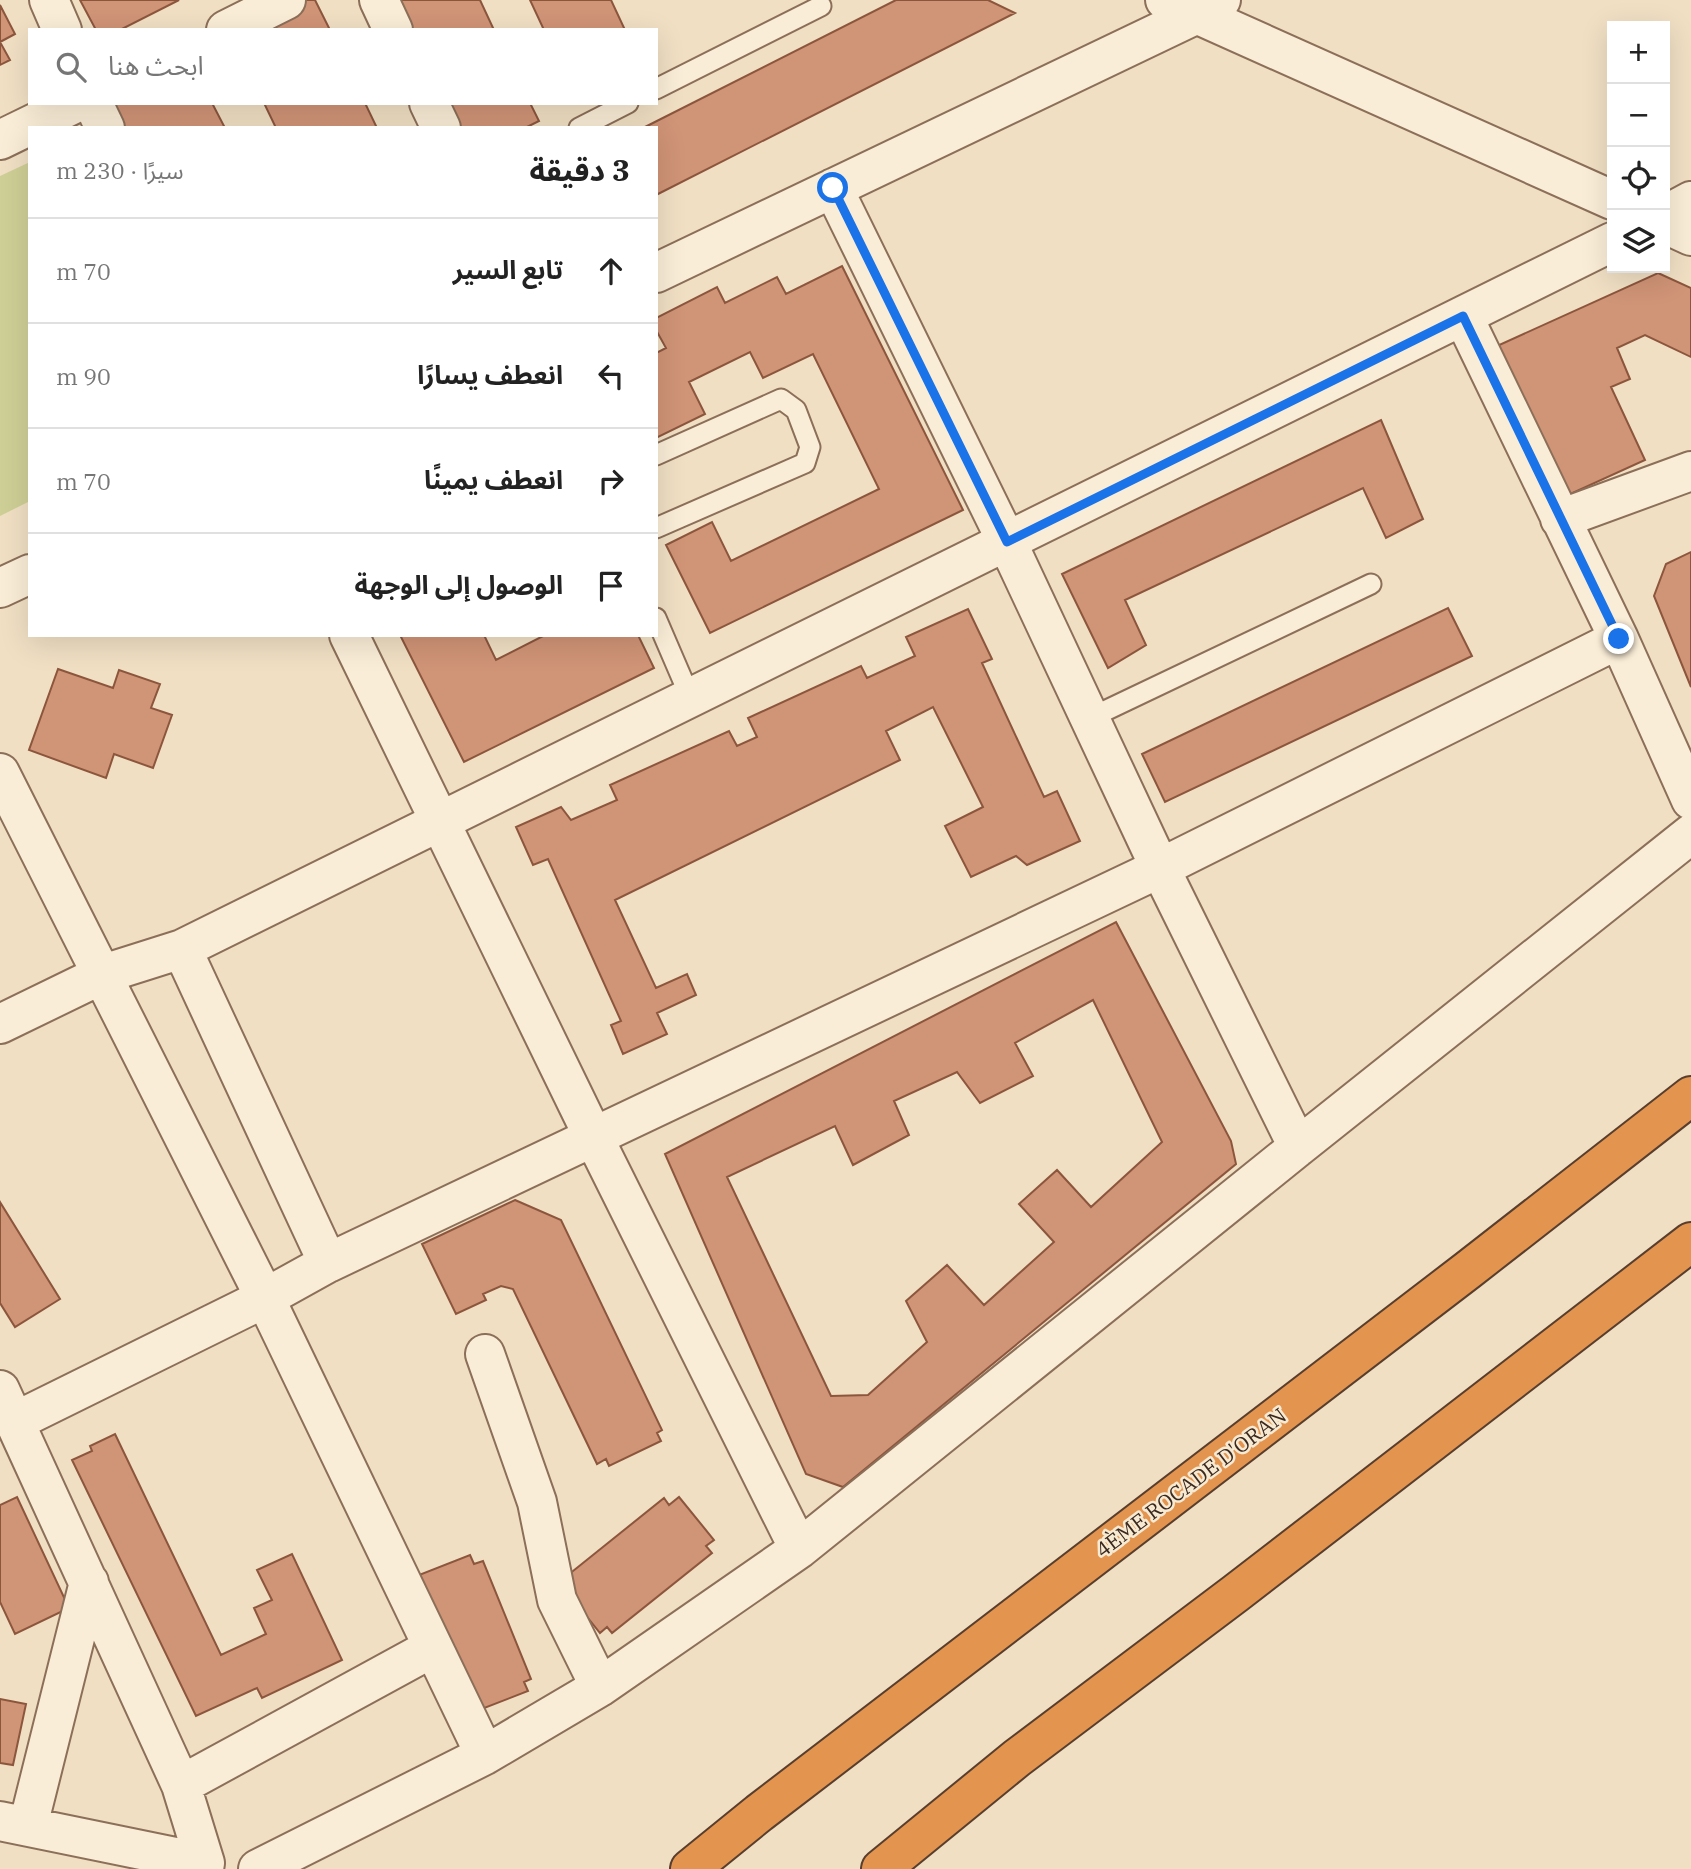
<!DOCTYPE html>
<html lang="ar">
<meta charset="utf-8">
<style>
:root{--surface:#fff;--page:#f2f2f2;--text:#222;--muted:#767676;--line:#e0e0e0}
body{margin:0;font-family:"IBM Plex Serif","Noto Sans Arabic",serif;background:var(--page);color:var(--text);direction:rtl}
.controls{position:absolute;right:21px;top:21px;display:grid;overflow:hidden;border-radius:0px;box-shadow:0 7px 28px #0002}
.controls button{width:63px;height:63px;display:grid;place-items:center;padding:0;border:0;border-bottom:2px solid var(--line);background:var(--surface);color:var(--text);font:35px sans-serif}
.stop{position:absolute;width:21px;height:21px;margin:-16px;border:5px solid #1a73e8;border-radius:50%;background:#fff}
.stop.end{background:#1a73e8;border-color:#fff;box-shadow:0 2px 7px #0008}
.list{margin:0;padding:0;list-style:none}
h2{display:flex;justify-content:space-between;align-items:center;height:91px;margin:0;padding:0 28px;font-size:30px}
h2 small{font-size:23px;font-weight:400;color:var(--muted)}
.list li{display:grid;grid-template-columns:46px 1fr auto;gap:21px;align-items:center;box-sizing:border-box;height:105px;padding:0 28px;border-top:2px solid var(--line)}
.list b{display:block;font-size:26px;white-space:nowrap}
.list em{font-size:23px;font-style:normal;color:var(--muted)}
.icon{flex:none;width:38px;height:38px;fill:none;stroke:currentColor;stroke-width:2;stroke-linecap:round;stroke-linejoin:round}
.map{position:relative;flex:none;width:1691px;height:1869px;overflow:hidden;direction:ltr}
.search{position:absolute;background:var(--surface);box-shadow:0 7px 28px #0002;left:28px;top:28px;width:630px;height:77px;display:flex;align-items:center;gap:18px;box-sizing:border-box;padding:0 24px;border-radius:0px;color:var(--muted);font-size:26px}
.panel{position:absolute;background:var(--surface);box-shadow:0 7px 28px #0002;left:28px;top:126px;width:630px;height:511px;border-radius:0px;direction:rtl}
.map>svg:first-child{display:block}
</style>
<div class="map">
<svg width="1691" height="1869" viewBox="0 0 1691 1869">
<rect width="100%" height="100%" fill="#f0dfc3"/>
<path fill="#cecf96" d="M30 162V501L0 516V176Z"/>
<path fill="#d09477" stroke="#8c563d" stroke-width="2" fill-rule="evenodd" d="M80 0H179L120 30H96Z
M292 0H315L330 30H230Z
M394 0H480L494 30H409Z
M530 0H611L625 30H544Z
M896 0H988L1015 13 656 195V128H643Z
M0 5 15 34 0 42 10 60 0 65Z
M111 103H212L225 128H123Z
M264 103H365L377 128H276Z
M445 103H530L539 121 525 128H457Z
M842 266 963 510 710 633 666 545 712 522 731 561 879 489 813 354 763 378 750 352 689 382 705 414 656 438V353L666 348 656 330V318L717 287 725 303 777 277 786 294Z
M1658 273 1691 288V357L1645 335 1617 348 1630 379 1611 387 1645 460 1566 496 1497 346Z
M1381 420 1423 519 1386 538 1363 488 1125 600 1146 645 1108 668 1062 574Z
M1691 552V687L1654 596 1666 564Z
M1448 608 1472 656 1165 802 1142 754Z
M968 609 992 659 982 663 1044 797 1057 791 1080 841 1027 865 1016 856 971 877 945 826 983 807 933 707 886 731 900 760 615 900 656 988 687 974 696 995 657 1013 667 1034 623 1054 611 1025 621 1021 548 859 533 865 516 827 561 807 571 820 617 800 610 785 729 731 737 746 757 737 748 718 861 666 867 678 915 656 906 637Z
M400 635H484L496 660 545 635H638L654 668 464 762Z
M58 669 113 688 119 670 160 684 151 708 172 715 153 768 114 754 106 778 29 750Z
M1116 922 1231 1141 1236 1164 843 1487 806 1474 665 1154ZM1093 1000 1162 1142 1091 1207 1057 1170 1019 1204 1054 1242 984 1305 947 1265 906 1301 927 1342 868 1395 831 1396 727 1177 835 1126 853 1165 909 1135 894 1101 957 1072 980 1103 1033 1076 1015 1043Z
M515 1200 561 1220 662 1430 657 1433 661 1441 609 1466 606 1459 597 1464 513 1289 501 1286 483 1294 486 1300 456 1314 422 1244Z
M0 1202 60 1299 15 1327 0 1303Z
M115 1434 221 1655 266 1634 254 1608 272 1600 257 1570 292 1554 342 1660 262 1698 257 1688 196 1716 72 1460 92 1451 90 1446Z
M17 1497 69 1608 15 1634 0 1602V1505Z
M679 1497 714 1540 706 1546 712 1553 612 1633 607 1627 600 1633 564 1588 568 1575 664 1498 669 1505Z
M470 1555 474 1564 483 1561 531 1679 524 1682 528 1691 474 1712 419 1575Z
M0 1699 26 1704 13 1765 0 1763Z"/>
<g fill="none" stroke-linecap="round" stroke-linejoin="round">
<g stroke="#8c6f59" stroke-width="23">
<path id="service" d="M656 89 821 6
M579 128 628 103
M656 455 781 399 796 410 810 447 805 463 656 528
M656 618 690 697
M1090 718 1371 584"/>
</g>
<g stroke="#8c6f59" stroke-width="42">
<path id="minor" d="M49 0 62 30
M379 0 393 30
M226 30 286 0
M93 103 105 128
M429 103 441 128
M0 140 76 103
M833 188 1007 542 1160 868 1298 1147
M1665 215 1691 201
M656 273 1197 14 1221 0
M1463 316 1619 639 1691 800
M1560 519 1691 471
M0 588 30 574
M349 635 594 1138 799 1549
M0 773 265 1298 485 1755
M182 949 328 1263
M0 1024 103 974 182 949 1612 242
M485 1354 537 1502 557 1600 600 1687
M0 1390 181 1785 205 1863 204 1869
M16 1421 265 1298 328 1263 1160 868 1619 639
M181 1785 432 1648
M0 1821 205 1863
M28 1826 89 1582
M258 1869 485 1755 600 1687 799 1549 1298 1147 1691 834"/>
</g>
<g stroke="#8c6f59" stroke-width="42">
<path id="tertiary" d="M1165 0 1612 200
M1665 224 1691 236"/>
</g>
<g stroke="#593e2d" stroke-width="42">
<path id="motorway" d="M690 1869 759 1813 1468 1270 1691 1096
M881 1869 1017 1758 1236 1593 1691 1242"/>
</g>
<use href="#service" stroke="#faedd7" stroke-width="19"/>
<use href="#minor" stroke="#faedd7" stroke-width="38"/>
<use href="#tertiary" stroke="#faedd7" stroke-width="38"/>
<use href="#motorway" stroke="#e39550" stroke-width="38"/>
</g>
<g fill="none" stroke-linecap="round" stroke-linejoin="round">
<path stroke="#1a73e8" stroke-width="9" d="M833 188 1007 542 1463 316 1619 639"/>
</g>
<g text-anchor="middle" stroke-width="5" stroke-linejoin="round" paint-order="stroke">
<g font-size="21" fill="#3b291e" stroke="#f7ead3">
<text transform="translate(1191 1483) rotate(-37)" y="7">4ÈME ROCADE D'ORAN</text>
</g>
</g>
</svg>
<div class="controls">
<button>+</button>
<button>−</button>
<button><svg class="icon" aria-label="locate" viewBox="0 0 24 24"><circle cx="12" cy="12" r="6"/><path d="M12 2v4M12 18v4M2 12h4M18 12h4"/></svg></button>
<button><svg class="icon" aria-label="layers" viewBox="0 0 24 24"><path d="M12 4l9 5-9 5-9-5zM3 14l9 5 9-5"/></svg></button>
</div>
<div class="stop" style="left:833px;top:188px"></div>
<div class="stop end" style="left:1619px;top:639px"></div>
<div class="search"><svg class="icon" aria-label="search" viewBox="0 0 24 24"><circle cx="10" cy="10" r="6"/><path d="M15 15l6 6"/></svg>ابحث هنا</div>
<section class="panel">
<h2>3 دقيقة<small>سيرًا · 230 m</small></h2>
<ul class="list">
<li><svg class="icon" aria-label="ahead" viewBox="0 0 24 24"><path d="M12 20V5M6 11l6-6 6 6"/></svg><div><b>تابع السير</b></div><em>70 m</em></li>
<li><svg class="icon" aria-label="left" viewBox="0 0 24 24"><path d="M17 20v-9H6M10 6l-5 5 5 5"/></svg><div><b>انعطف يسارًا</b></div><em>90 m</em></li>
<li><svg class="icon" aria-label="right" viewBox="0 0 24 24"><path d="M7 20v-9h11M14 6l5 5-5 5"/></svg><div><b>انعطف يمينًا</b></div><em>70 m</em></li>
<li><svg class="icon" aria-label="arrive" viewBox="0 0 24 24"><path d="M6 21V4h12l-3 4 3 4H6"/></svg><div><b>الوصول إلى الوجهة</b></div></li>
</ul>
</section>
</div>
